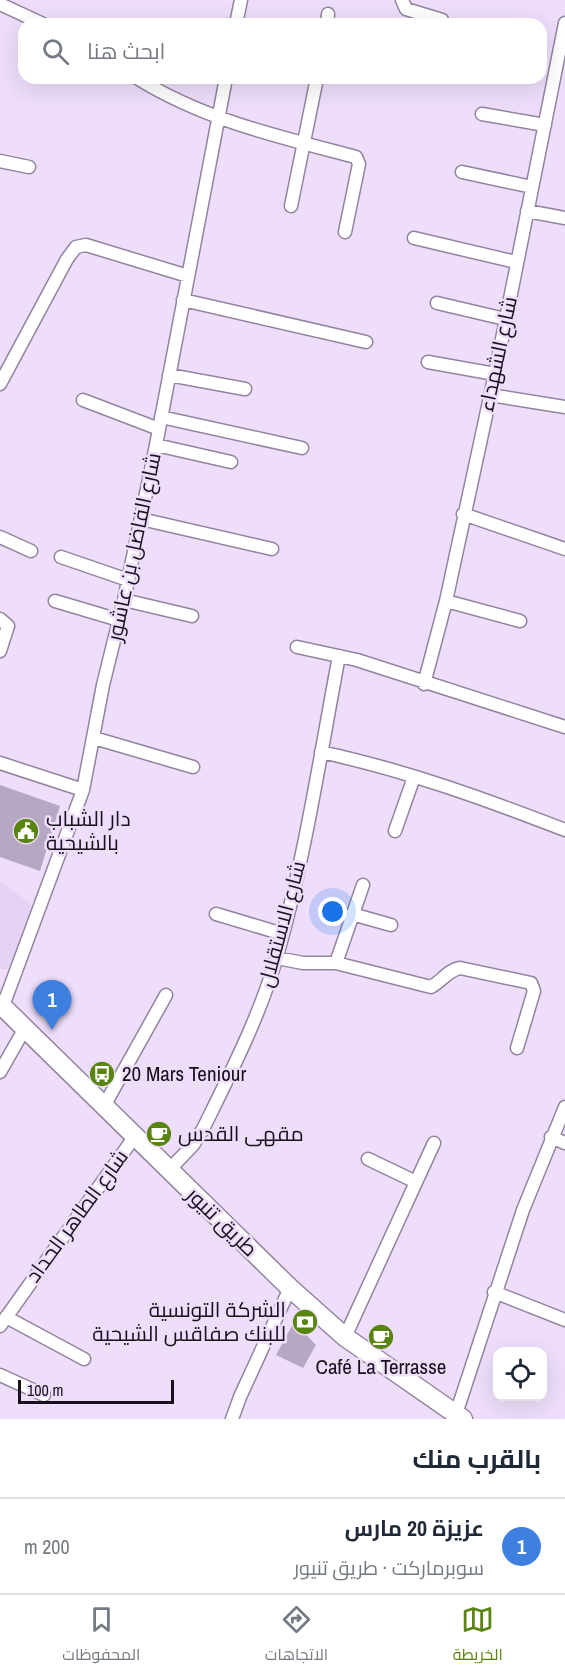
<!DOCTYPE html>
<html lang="ar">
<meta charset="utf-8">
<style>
:root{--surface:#fff;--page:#f2f2f3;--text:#1f2937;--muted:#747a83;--line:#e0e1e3;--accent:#59840f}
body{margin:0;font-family:"Archivo Narrow",Cairo,sans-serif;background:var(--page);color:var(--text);direction:rtl}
.controls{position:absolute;right:18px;bottom:18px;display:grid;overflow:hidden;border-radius:12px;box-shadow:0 6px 24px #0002}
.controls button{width:54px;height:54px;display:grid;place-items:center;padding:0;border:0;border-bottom:2px solid var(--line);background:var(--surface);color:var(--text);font:30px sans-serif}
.scale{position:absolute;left:18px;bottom:15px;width:156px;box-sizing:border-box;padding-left:6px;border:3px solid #16111b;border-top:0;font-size:16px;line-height:21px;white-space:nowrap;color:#16111b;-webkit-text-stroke:4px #eedefb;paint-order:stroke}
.you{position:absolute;left:333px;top:912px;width:21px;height:21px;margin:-15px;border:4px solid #fff;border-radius:50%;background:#1a73e8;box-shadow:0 0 0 9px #1a73e833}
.badge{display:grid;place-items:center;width:39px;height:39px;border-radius:50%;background:var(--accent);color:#fff;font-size:20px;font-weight:700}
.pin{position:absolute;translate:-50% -50px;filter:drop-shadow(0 2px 3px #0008)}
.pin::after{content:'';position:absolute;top:32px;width:21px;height:18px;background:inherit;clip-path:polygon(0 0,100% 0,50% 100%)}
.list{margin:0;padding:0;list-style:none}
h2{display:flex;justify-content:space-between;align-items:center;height:78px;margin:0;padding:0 24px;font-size:26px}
h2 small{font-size:20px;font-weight:400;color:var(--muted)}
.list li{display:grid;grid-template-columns:39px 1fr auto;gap:18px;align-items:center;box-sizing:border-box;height:96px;padding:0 24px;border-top:2px solid var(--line)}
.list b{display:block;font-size:22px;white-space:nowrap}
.list p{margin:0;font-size:20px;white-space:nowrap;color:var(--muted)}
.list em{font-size:20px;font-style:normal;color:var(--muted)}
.icon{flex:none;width:33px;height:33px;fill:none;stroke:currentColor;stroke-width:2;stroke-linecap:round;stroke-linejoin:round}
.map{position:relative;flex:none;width:565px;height:1419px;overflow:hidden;direction:ltr}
.search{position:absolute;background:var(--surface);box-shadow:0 6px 24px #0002;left:18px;right:18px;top:18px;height:66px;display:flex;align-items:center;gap:15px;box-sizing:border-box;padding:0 21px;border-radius:18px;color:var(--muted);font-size:22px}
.sheet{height:174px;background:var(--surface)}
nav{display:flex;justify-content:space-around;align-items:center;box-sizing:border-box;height:84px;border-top:2px solid var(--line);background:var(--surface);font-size:16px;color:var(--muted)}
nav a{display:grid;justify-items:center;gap:3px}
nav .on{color:var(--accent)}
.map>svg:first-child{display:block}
</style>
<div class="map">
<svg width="565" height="1419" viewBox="0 0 565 1419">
<rect width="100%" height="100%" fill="#eedefb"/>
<path fill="#e5d2f5" d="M0 881 33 906 8 969H0Z"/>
<path fill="#b6a7c3" d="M0 785 60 806 40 871 0 857Z
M294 1322 316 1345 303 1368 276 1355Z"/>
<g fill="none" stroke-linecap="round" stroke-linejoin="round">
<g stroke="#92849f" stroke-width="15">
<path id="minor" d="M402 0 406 9 442 20
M0 4 43 24
M236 24 241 0
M327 24 328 14
M137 78C204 120 280 137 356 157L359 164 345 232
M482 114 545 125
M0 161 29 167
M462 172 532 187
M291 206 317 78
M527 211 565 218
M414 238 516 262
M183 300 366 342
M437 303 505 319
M428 362 495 374
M169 375 245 389
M0 384 67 259 76 247 86 245 188 276
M490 395 565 407
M83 400 159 429
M161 417 302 448
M156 445 231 462
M463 514 565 549
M141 519 272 549
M0 537 31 551
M61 557 128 580
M124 600 192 616
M55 601 119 620
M446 601 520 621
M0 619 8 626 0 651
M297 647 357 660 565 727
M424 684 446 601 495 374 565 23
M94 738 193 767
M321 752C405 770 485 799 565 830
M0 763 83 790
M395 831 414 777
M216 914 283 934
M352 914 391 925
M277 958 303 963H336L431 987C442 981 448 970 460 968L531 983 534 991 517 1048
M336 963 363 885
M3 1006 83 790 103 685 124 600 156 445 226 78
M0 1072 25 1028
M104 1106 166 995
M551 1137 565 1143
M368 1159 416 1182
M169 1170 193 1145 203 1129C230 1074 260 1016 277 956 305 858 320 756 339 656
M494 1292 565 1320
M6 1317 84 1359
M0 1326 135 1136
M345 1337 434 1143
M0 1375 44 1395
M456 1414 523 1210 565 1107
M232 1419 240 1397 290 1288"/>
</g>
<g stroke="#92849f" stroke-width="21">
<path id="secondary" d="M0 1004 290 1288 345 1337 463 1419"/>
</g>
<use href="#minor" stroke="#fff" stroke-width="12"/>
<use href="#secondary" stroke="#fff" stroke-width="18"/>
</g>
<defs>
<g id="civic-disc" transform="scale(1.35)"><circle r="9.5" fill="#59840f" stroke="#eedefb"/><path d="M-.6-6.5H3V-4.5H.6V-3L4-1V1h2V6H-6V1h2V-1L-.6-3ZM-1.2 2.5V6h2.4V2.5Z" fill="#fff"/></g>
<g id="bus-disc" transform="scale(1.35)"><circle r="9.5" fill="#59840f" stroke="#eedefb"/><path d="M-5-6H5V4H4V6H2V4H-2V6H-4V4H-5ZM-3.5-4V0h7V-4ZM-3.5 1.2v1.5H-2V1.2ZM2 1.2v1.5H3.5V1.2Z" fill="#fff"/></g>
<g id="cafe-disc" transform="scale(1.35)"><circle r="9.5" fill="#59840f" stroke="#eedefb"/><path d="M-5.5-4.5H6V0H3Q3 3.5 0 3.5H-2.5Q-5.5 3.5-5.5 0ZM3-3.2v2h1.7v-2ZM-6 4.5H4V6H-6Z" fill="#fff"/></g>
<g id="bank-disc" transform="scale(1.35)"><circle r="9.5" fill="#59840f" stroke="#eedefb"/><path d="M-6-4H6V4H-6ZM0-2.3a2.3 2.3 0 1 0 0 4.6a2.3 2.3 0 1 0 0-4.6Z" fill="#fff"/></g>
</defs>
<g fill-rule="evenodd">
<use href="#civic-disc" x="26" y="831"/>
<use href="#bus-disc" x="102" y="1074"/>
<use href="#cafe-disc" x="159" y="1134"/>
<use href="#bank-disc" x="305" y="1322"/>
<use href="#cafe-disc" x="381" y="1337"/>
</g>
<g text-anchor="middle" stroke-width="5" stroke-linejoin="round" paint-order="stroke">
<g font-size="21" fill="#16111b" stroke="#eedefb">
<text transform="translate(498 354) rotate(-78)" y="7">شارع الشهداء</text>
<text transform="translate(134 547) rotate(-78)" y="7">شارع الفاضل بن عاشور</text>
<text transform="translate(282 924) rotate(-75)" y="7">شارع الاستقلال</text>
<text transform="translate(77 1216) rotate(-54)" y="7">شارع الطاهر الحداد</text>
<text transform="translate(222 1222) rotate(44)" y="7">طريق تنيور</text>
</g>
<g font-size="21" fill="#16111b" stroke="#eedefb" text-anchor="start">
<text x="46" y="826">دار الشباب<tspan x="46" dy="24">بالشيحية</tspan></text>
<text x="122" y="1081">20 Mars Teniour</text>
<text x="178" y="1141">مقهى القدس</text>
<text x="286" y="1317" text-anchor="end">الشركة التونسية<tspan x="286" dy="24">للبنك صفاقس الشيحية</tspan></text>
<text x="381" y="1374" text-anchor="middle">Café La Terrasse</text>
</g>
</g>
</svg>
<div class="controls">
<button><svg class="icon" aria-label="locate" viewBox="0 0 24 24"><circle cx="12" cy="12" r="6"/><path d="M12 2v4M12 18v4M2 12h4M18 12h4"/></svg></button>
</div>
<div class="scale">100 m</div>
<div class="you"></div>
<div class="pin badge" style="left:52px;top:1030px;background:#3f7fe0">1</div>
<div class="search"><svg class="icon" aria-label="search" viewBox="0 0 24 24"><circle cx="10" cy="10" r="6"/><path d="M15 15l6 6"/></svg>ابحث هنا</div>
</div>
<section class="sheet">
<h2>بالقرب منك<small></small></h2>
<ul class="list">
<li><span class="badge" style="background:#3f7fe0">1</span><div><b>عزيزة 20 مارس</b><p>سوبرماركت · طريق تنيور</p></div><em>200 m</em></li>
</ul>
</section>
<nav>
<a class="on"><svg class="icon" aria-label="map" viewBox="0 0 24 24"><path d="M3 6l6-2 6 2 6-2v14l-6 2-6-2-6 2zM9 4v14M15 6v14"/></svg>الخريطة</a>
<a><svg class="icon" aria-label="directions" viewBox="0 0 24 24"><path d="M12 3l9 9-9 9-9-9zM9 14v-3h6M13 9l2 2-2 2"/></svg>الاتجاهات</a>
<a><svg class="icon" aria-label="saved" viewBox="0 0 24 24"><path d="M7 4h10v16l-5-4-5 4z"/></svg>المحفوظات</a>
</nav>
